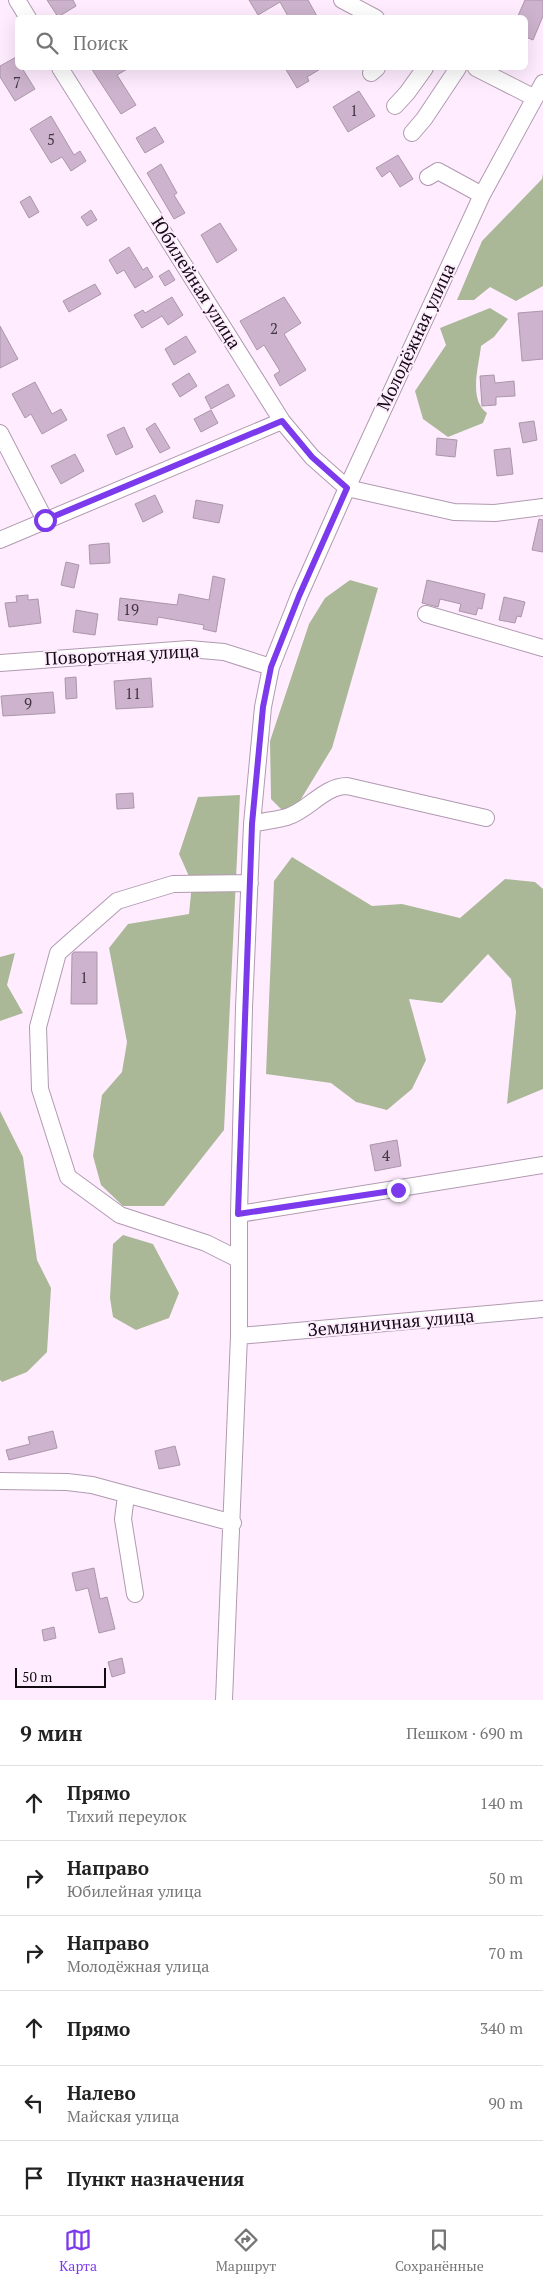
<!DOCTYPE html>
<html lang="ru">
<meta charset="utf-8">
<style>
:root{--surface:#fff;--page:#f2f2f2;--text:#222;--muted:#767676;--line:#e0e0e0;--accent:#7c3aed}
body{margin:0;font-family:"PT Serif",serif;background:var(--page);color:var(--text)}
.scale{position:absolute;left:15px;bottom:12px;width:91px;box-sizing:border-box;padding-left:5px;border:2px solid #120b12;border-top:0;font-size:14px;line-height:18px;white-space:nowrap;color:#120b12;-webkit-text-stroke:4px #ffedff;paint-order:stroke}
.stop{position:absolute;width:15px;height:15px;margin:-11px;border:4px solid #7c3aed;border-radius:50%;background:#fff}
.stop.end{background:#7c3aed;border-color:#fff;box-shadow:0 1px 5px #0008}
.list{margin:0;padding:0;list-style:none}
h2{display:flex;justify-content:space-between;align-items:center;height:65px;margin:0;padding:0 20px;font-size:21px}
h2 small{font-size:16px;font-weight:400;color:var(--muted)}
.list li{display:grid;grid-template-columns:32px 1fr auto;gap:15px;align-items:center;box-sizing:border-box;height:75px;padding:0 20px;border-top:1px solid var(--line)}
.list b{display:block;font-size:19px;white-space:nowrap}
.list p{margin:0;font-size:16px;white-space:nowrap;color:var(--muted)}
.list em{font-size:16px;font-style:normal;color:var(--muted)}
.icon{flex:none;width:28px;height:28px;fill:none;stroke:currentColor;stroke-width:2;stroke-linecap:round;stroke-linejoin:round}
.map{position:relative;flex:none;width:543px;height:1700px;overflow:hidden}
.search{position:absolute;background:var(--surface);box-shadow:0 5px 20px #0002;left:15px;right:15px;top:15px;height:55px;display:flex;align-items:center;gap:12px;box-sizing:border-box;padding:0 18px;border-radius:8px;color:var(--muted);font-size:19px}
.sheet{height:515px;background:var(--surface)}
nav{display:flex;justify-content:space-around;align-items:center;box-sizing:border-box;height:70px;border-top:1px solid var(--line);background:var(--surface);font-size:14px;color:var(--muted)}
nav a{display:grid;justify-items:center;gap:2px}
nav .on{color:var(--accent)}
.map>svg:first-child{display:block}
</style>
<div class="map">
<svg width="543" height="1700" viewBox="0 0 543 1700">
<rect width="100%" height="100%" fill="#ffedff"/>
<path fill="#abb898" d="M543 173V286L516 301 490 287 474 300H457L482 241 542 179Z
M490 308 508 319 494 337 481 346C479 366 468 399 487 413L483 423 448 437 423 419 415 391 446 345 440 328Z
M350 580 378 588 332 748 298 804 282 810 271 799 270 741 309 624 325 598Z
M240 795 224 1130 164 1206H123L101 1185 93 1156 102 1095 122 1072 127 1042 109 948 128 924 189 914 192 883 179 854 198 797Z
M292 857 372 906 402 904 460 918 505 879 535 882 543 889V1089L507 1104 516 1012 511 979 488 954 442 1003 409 999 426 1060 412 1089 387 1110 356 1102 331 1083 266 1074 274 881Z
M15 953 7 985 23 1013 0 1021V957Z
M0 1111 23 1157 37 1260 51 1288 47 1352 27 1372 2 1382 0 1380Z
M123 1235 153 1244 179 1293 169 1318 136 1330 113 1317 110 1298 113 1244Z"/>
<path fill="#cdb3cd" stroke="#ab96ab" d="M47 0H73L76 6 58 17Z
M249 0H308L318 18H289L280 2 258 15Z
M525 0H543V16L533 40 526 37V18H517Z
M18 56V68H22L35 89 15 101 0 77V66Z
M91 68H129L117 75 136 105 121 114Z
M285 68H322L307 77 309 81 297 88Z
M359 91 375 116 348 132 333 107Z
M51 116 74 155 80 151 86 161 71 171 62 157 51 163 30 129Z
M155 127 164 142 145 153 136 138Z
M398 155 413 179 400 187 390 171 382 177 376 168Z
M161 164 177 193 174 195 185 213 174 219 147 173Z
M30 196 39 212 29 218 20 202Z
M91 210 97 220 87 226 81 217Z
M220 223 237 250 217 263 201 235Z
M129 247 143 270 147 267 153 277 135 288 124 270 117 274 109 260Z
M169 270 175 280 165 286 159 276Z
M95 284 101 294 69 312 63 301Z
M172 297 183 315 168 325 162 316 142 328 134 315 143 310 145 313Z
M284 297 301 323 284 334 306 370 280 386 274 375 280 371 264 345 257 350 240 321Z
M543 311V359L522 361 518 313Z
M0 326 18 359 0 368Z
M186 336 196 352 174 365 165 349Z
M189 373 197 386 180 397 172 384Z
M494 375 495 383 514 381 515 396 496 397V405L482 406 480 376Z
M35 382 52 414 61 409 67 420 42 434 31 414 25 418 12 394Z
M228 384 235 396 211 409 205 397Z
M211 410 218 423 201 432 194 419Z
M534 421 537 440 523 443 519 423Z
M155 423 170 448 160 453 146 429Z
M124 427 133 447 116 455 107 435Z
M437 438 457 440 455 457 436 455Z
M510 448 513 474 497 476 494 450Z
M75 454 84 471 61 484 51 466Z
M155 495 163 512 143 522 135 504Z
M196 500 223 505 219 523 193 518Z
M539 519 543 520V552L532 550Z
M109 543 110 563 90 564 89 545Z
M66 562 79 565 74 588 61 585Z
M213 576 225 579 216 632 203 629 204 625 158 617 157 625 118 620 120 598 177 605 179 594 209 600Z
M427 580 485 594 482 609 478 608 476 615 459 611 461 604 440 599 438 607 422 603Z
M28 595V600L38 599 41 623 9 627 5 603 17 602 16 596Z
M504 597 525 602 521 617 517 616 515 623 499 620Z
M76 610 98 614 95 635 73 632Z
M76 677 77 698 66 699 65 678Z
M151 678 153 707 116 709 114 681Z
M53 692 55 713 3 716 1 696Z
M133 793 134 808 117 809 116 794Z
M74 952H97V1004H71L72 954Z
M397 1140 401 1166 375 1171 370 1145Z
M53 1431 57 1448 9 1460 6 1450 30 1444 28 1437Z
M175 1446 180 1465 159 1469 155 1451Z
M94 1568 100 1599 107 1597 115 1629 99 1633 88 1588 76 1591 72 1573Z
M54 1627 56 1638 44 1641 42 1630Z
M122 1658 125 1673 112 1677 108 1662Z"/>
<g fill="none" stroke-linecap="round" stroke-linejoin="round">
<g stroke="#b09ab0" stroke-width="18">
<path id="minor" d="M17 0 28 18
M342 0 376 18
M60 68 282 421 312 457 347 488 454 512 495 513 543 507
M476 68 535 98
M371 73 377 68
M395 106 407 93 425 68
M412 133 424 119 458 68
M428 177 438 171 482 195
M0 433 45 520
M0 540 282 421
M426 614 543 648
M0 663 189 649 224 652 271 667
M252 824C263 821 276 820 287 817 309 810 324 786 347 786L486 818
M239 1214 543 1165
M238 1259 206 1243 120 1215 68 1177 40 1089 38 1027 58 953 117 901 173 884 250 883
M239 1336 543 1309
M0 1481 67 1482 92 1485 233 1523
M126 1496 123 1519 135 1594
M224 1700 239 1336V1214L244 1008 252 824 263 707 271 667 299 596 347 488 482 195 543 83"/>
</g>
<use href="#minor" stroke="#fff" stroke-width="16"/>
</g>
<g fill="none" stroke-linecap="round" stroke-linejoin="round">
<path stroke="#7c3aed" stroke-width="6" d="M45 520 282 421 312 457 347 488 299 596 271 667 263 707 252 824 238 1214 398 1190"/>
</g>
<g text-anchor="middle" stroke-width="4" stroke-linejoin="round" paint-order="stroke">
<g font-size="15" fill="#413541">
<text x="17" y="88">7</text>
<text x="354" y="116">1</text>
<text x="51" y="145">5</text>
<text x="274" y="334">2</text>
<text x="131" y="615">19</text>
<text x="133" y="699">11</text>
<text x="28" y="709">9</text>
<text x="84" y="983">1</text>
<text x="386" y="1161">4</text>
</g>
<g font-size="18" fill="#120b12" stroke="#ffedff">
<text transform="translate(196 283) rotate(58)" y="6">Юбилейная улица</text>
<text transform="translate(416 337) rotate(-65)" y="6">Молодёжная улица</text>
<text transform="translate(122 655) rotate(-3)" y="6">Поворотная улица</text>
<text transform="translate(391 1323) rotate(-5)" y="6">Земляничная улица</text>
</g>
</g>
</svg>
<div class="scale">50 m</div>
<div class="stop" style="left:45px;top:520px"></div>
<div class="stop end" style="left:398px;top:1190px"></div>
<div class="search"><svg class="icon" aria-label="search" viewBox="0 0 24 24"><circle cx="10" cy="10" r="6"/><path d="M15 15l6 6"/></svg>Поиск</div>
</div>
<section class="sheet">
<h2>9 мин<small>Пешком · 690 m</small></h2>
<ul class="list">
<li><svg class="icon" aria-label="ahead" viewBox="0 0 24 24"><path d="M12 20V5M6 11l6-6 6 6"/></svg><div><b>Прямо</b><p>Тихий переулок</p></div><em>140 m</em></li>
<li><svg class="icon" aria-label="right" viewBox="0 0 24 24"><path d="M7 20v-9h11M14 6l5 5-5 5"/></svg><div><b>Направо</b><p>Юбилейная улица</p></div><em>50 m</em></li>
<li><svg class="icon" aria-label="right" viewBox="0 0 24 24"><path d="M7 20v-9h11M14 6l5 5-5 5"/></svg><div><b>Направо</b><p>Молодёжная улица</p></div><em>70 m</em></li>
<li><svg class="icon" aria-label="ahead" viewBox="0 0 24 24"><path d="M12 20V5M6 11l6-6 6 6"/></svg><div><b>Прямо</b></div><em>340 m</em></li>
<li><svg class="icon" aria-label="left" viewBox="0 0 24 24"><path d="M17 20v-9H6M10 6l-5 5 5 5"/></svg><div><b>Налево</b><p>Майская улица</p></div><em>90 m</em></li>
<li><svg class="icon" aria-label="arrive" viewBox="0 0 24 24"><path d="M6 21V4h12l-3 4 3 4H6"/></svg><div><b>Пункт назначения</b></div></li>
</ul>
</section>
<nav>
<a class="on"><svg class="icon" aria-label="map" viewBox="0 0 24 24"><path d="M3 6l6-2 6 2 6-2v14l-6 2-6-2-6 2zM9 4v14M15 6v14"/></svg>Карта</a>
<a><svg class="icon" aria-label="directions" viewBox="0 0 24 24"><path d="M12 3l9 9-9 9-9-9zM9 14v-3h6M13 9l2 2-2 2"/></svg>Маршрут</a>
<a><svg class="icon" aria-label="saved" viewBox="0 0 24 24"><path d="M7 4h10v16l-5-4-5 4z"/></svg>Сохранённые</a>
</nav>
